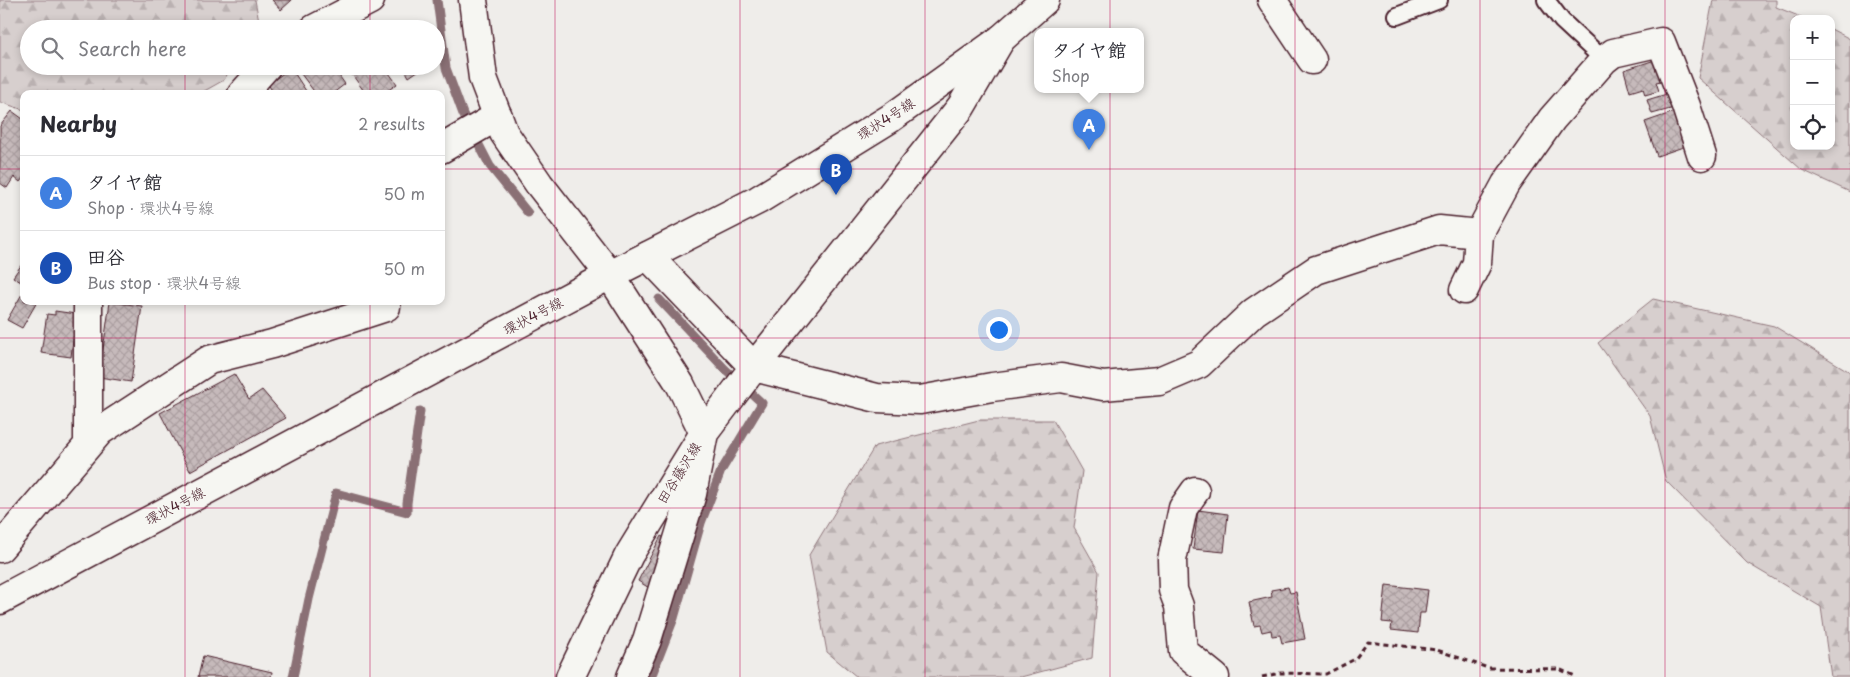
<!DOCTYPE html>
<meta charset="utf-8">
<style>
:root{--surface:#fff;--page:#f7f7f7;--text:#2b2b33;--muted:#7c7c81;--line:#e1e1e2;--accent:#0f766e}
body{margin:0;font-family:"Playpen Sans","Klee One",sans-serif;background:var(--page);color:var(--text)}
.controls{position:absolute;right:15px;top:15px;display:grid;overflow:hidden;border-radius:10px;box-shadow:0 2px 8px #0003}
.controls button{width:45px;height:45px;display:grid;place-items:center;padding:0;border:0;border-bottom:1px solid var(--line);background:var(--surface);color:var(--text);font:25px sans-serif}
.you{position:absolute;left:998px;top:329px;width:18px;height:18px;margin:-12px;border:4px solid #fff;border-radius:50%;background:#1a73e8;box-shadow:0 0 0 8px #1a73e833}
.badge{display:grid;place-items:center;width:32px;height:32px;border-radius:50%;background:var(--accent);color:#fff;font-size:16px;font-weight:700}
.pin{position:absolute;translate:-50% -41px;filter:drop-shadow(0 1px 2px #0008)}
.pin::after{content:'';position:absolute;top:26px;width:18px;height:15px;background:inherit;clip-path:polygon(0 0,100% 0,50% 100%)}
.popup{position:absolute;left:1034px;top:28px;width:110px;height:65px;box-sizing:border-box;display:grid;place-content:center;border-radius:10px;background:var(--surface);filter:drop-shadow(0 1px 4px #0005);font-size:16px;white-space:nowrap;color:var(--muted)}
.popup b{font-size:19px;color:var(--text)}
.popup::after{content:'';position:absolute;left:50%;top:100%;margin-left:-10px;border:10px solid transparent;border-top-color:var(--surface)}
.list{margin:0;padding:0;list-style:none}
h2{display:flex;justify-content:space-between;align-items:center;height:65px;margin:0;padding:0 20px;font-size:21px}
h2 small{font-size:16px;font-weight:400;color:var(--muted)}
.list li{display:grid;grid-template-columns:32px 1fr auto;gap:15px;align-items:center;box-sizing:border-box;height:75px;padding:0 20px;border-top:1px solid var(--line)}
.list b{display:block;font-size:19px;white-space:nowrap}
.list p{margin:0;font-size:16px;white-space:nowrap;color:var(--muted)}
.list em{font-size:16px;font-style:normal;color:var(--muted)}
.icon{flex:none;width:28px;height:28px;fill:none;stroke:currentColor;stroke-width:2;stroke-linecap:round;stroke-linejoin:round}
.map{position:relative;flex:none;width:1850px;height:677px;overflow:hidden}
.search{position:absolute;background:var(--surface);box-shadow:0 2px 8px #0003;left:20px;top:20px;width:425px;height:55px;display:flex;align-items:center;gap:12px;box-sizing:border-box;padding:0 18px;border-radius:28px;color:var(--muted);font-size:19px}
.panel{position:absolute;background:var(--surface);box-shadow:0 2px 8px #0003;left:20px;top:90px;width:425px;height:215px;border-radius:10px}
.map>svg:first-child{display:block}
</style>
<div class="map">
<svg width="1850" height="677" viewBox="0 0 1850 677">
<defs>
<pattern id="forest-firs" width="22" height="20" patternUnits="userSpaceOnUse" patternTransform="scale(1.25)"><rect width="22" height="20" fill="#d7cfce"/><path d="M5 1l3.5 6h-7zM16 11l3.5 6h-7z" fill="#bab1b1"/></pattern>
<pattern id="building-cross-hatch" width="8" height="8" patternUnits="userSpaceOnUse" patternTransform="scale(1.25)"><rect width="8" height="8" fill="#c6babb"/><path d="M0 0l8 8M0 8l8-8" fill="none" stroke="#ac9fa1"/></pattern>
</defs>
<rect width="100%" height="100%" fill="#efedea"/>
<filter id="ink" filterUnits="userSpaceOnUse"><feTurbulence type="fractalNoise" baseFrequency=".02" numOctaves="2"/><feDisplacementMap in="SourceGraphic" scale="10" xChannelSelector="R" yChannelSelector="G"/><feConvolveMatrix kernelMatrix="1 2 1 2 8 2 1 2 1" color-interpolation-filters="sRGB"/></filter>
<g filter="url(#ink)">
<path fill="url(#forest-firs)" stroke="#90777c" d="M0 0H255L259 21 255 29H29V66H232L224 80 199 94H24V110L0 102Z
M1713 0H1776V7L1806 19H1794V146H1831V29L1850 39V192L1802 170 1698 78Z
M1653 299 1774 326 1850 372V677H1831L1821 607 1747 563 1666 481 1650 416 1598 343Z
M979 420H1053L1082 471 1074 528 1099 572 1092 658 1021 677H857L827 652 809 555 875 446Z"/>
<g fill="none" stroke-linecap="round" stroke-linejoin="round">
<path stroke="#8a6f74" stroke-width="9" d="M437 0 446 68 463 114 490 166 528 213
M293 677 309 599 336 493 407 512V503L420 411
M651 677 674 618 701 523 721 471 762 403 725 369 659 299"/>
</g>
<path fill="url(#building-cross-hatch)" stroke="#4a1f2b" d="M272 0H292L281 10Z
M1655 60 1661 81 1656 82 1659 91 1645 95 1643 88 1630 92 1624 70Z
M295 66H332L345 84 332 94H316Z
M346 66H384L397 84 383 94H366Z
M403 66H425L409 77Z
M291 68 308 94H274L268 84Z
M1670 93 1674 108 1652 114 1647 100Z
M12 111 23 119 24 117V177L20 182 14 177 7 188 0 183V126Z
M1674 112 1686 146 1657 156 1645 122Z
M24 261V284L13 277Z
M22 294 24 295V301L37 302 22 328 7 320Z
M110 302 142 306 131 382 99 377Z
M55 311 76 314 71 357 41 353 47 314 55 315Z
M234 374 249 399 262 390 286 418 190 471 160 413Z
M1198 510 1228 514 1224 552 1193 549Z
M661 536 669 540 654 591 638 581Z
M1386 585 1428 590 1425 613H1420L1418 633 1391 630 1392 623 1382 622Z
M1288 587 1290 593 1296 592 1305 639 1282 643 1280 635 1272 636 1271 630 1262 632 1260 625 1254 626 1249 602 1272 597 1271 590Z
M203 656 272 672 271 677H198Z"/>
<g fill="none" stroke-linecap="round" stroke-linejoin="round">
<g stroke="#4a1f2b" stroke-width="20">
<path id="lane" d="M1546 0 1562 21 1604 60
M1397 16 1439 0"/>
</g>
<g stroke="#4a1f2b" stroke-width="31">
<path id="street" d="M1272 0 1312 60
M314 29 370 0
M242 94 267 66
M441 149 498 116
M648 256 754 367 877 398 920 400 992 387 1061 378 1103 386 1159 381 1199 364 1254 312 1316 270 1439 230 1479 234
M1464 290 1477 263 1479 234 1506 184 1552 119 1604 60 1613 53 1661 42 1686 106 1702 156
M88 445V301
M1195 491 1183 508 1172 560 1173 590 1179 606 1183 651 1215 677
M0 548 100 431 209 360 272 344 386 307V301
M631 677 647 640 692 494 704 433 754 367 961 107 1001 39"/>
</g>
<g stroke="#4a1f2b" stroke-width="31">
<path id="secondary" d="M473 0 483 78 504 133 539 184 610 275 680 384 704 433 629 555 570 677"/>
</g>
<g stroke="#4a1f2b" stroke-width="31">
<path id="primary" d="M0 600 610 275 758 200 891 118 1001 39 1045 0"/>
</g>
<path stroke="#4a1f2b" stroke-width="3" stroke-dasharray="5 4" stroke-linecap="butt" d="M1262 677 1280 673 1326 674 1355 659 1368 642 1437 650 1488 668 1559 669 1577 677"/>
<use href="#lane" stroke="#f6f6f2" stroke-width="16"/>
<use href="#street" stroke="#f6f6f2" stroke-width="28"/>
<use href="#secondary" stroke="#f6f6f2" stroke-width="28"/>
<use href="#primary" stroke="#f6f6f2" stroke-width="28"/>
</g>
</g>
<path fill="none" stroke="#c2185b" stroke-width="1" stroke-opacity="0.55" d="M185 0V29M370 0V29M555 0V677M740 0V677M925 0V677M1110 0V677M1295 0V677M1480 0V677M1665 0V677M185 66V94M370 66V94M0 169H24M441 169H1850M185 301V677M370 301V677M0 338H1850M0 508H1850"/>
<g text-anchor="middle" stroke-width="4" stroke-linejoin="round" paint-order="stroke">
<g font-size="14" fill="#4a1f2b" stroke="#f6f6f2">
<text transform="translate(886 119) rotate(-33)" y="5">環状4号線</text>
<text transform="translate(533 316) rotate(-28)" y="5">環状4号線</text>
<text transform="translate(679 473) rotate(-58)" y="5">田谷藤沢線</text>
<text transform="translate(175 506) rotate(-28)" y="5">環状4号線</text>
</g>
</g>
</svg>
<div class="controls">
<button>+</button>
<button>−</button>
<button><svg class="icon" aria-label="locate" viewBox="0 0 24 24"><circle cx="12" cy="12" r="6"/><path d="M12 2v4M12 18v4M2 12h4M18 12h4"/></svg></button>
</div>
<div class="you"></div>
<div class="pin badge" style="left:1089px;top:150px;background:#3f7fe0">A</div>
<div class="popup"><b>タイヤ館</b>Shop</div>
<div class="pin badge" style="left:836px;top:195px;background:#1a4fb4">B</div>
<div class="search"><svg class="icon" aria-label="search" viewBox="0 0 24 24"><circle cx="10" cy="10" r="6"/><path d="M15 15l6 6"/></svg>Search here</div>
<section class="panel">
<h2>Nearby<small>2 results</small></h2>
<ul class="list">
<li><span class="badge" style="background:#3f7fe0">A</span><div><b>タイヤ館</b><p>Shop · 環状4号線</p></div><em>50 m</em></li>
<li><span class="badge" style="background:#1a4fb4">B</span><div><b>田谷</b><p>Bus stop · 環状4号線</p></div><em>50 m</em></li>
</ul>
</section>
</div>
